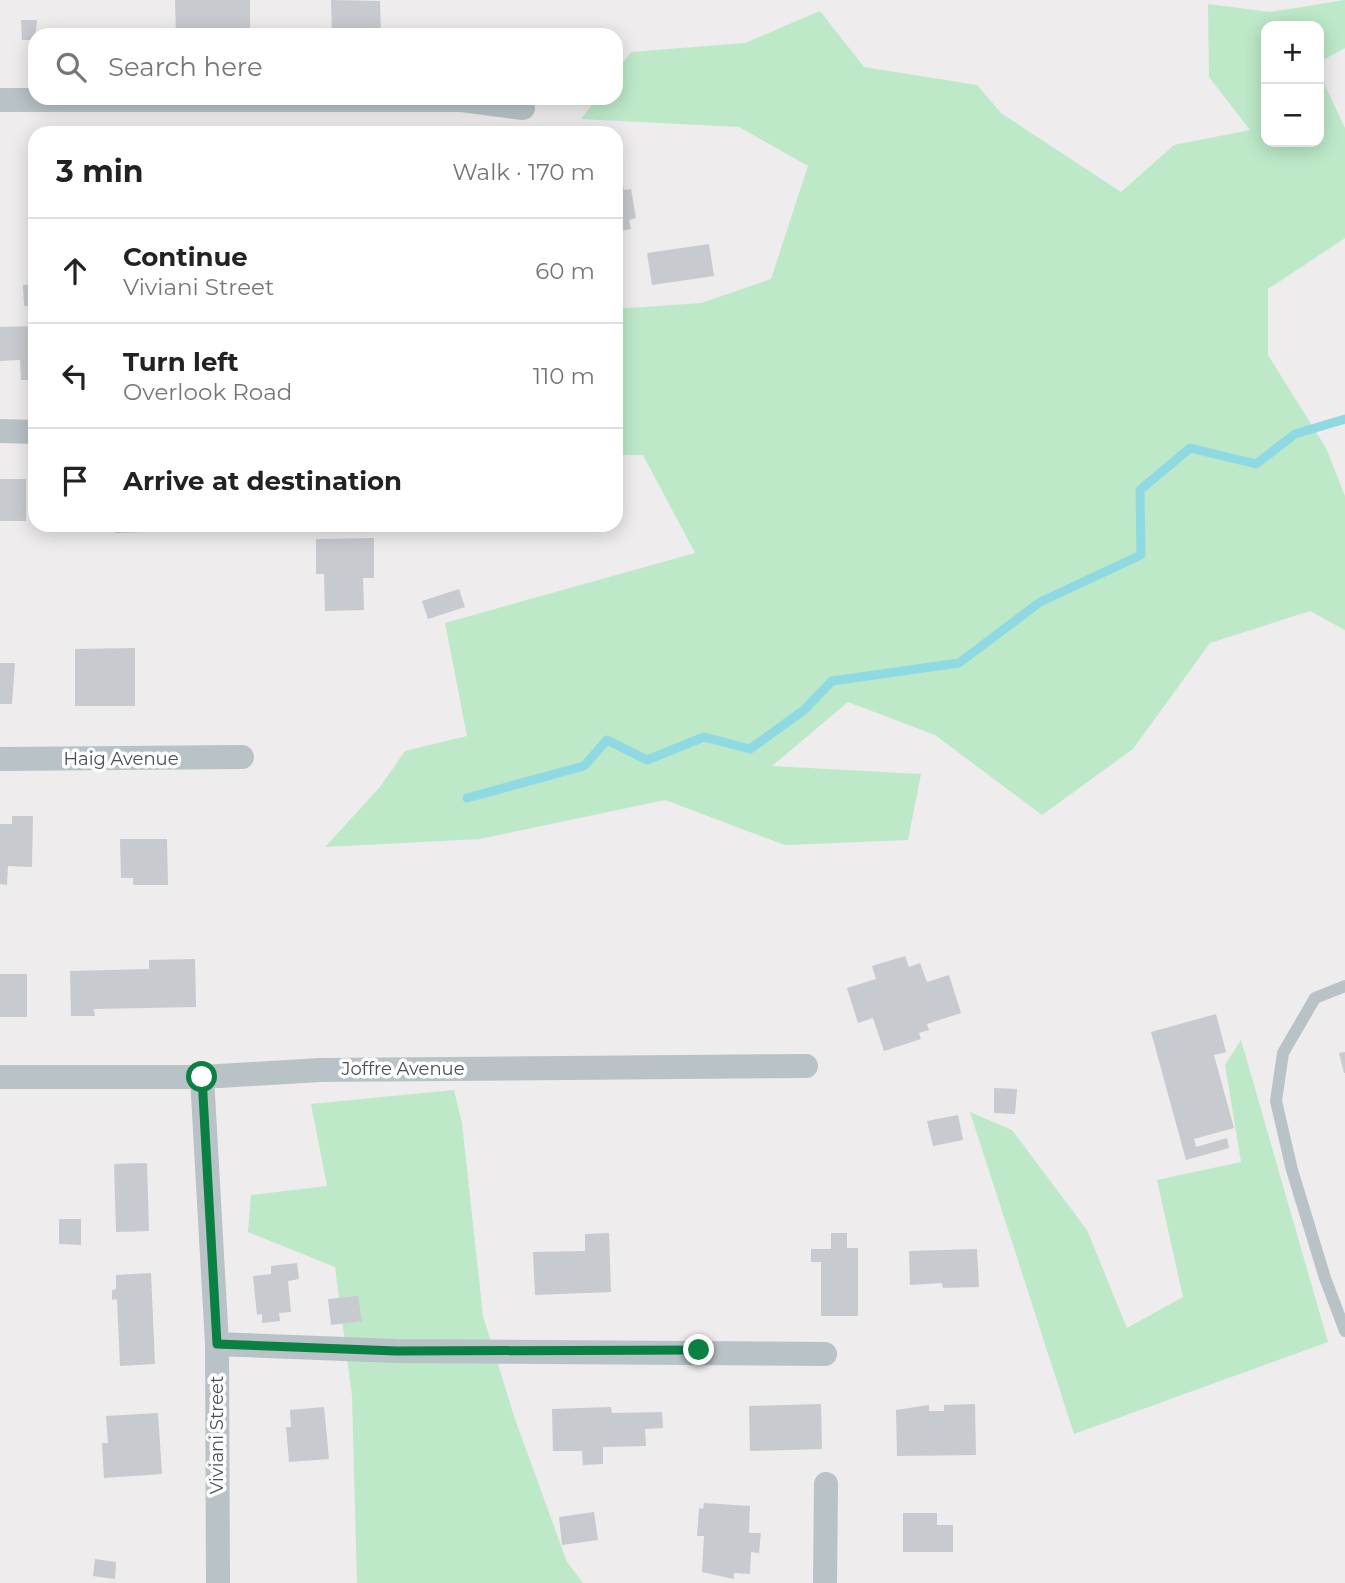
<!DOCTYPE html>
<meta charset="utf-8">
<style>
:root{--surface:#fff;--page:#f2f2f2;--text:#222;--muted:#767676;--line:#e0e0e0}
body{margin:0;font-family:Montserrat,sans-serif;background:var(--page);color:var(--text)}
.controls{position:absolute;right:21px;top:21px;display:grid;overflow:hidden;border-radius:14px;box-shadow:0 4px 18px #0003}
.controls button{width:63px;height:63px;display:grid;place-items:center;padding:0;border:0;border-bottom:2px solid var(--line);background:var(--surface);color:var(--text);font:35px sans-serif}
.stop{position:absolute;width:21px;height:21px;margin:-16px;border:5px solid #0b8043;border-radius:50%;background:#fff}
.stop.end{background:#0b8043;border-color:#fff;box-shadow:0 2px 7px #0008}
.list{margin:0;padding:0;list-style:none}
h2{display:flex;justify-content:space-between;align-items:center;height:91px;margin:0;padding:0 28px;font-size:30px}
h2 small{font-size:23px;font-weight:400;color:var(--muted)}
.list li{display:grid;grid-template-columns:46px 1fr auto;gap:21px;align-items:center;box-sizing:border-box;height:105px;padding:0 28px;border-top:2px solid var(--line)}
.list b{display:block;font-size:26px;white-space:nowrap}
.list p{margin:0;font-size:23px;white-space:nowrap;color:var(--muted)}
.list em{font-size:23px;font-style:normal;color:var(--muted)}
.icon{flex:none;width:38px;height:38px;fill:none;stroke:currentColor;stroke-width:2;stroke-linecap:round;stroke-linejoin:round}
.map{position:relative;flex:none;width:1345px;height:1583px;overflow:hidden}
.search{position:absolute;background:var(--surface);box-shadow:0 4px 18px #0003;left:28px;top:28px;width:595px;height:77px;display:flex;align-items:center;gap:18px;box-sizing:border-box;padding:0 24px;border-radius:21px;color:var(--muted);font-size:26px}
.panel{position:absolute;background:var(--surface);box-shadow:0 4px 18px #0003;left:28px;top:126px;width:595px;height:406px;border-radius:21px}
.map>svg:first-child{display:block}
</style>
<div class="map">
<svg width="1345" height="1583" viewBox="0 0 1345 1583">
<rect width="100%" height="100%" fill="#eeecec"/>
<path fill="#bde9c9" d="M1345 0V48L1319 62V26H1266V142H1319V73L1345 128V238L1268 289V355L1326 448 1345 496V630L1310 611 1210 643 1133 749 1042 815 935 735 848 702 772 766 921 774 908 840 785 845 665 800 480 839 325 847 380 787 405 751 467 736 445 623 695 553 643 455H616V309L701 303 771 279 808 166 739 127 581 119 597 98H616V72L631 52 745 43 820 11 864 67 977 85 1001 113 1121 192 1174 145 1250 130 1209 77 1208 4 1270 12Z
M1241 1040 1328 1342 1074 1434 970 1112 1012 1130 1087 1230 1127 1328 1183 1297 1157 1180 1241 1162 1225 1065Z
M454 1090 462 1123 483 1316 515 1419 567 1562 583 1583H357L352 1396 335 1267 248 1232 251 1195 327 1186 311 1104Z"/>
<g fill="none" stroke-linecap="round" stroke-linejoin="round">
<path stroke="#8ed9e2" stroke-width="9" d="M467 798 584 766 607 740 647 760 704 737 750 749 804 710 832 681 959 663 1040 602 1141 555 1140 490 1190 448 1256 464 1295 434 1345 419"/>
</g>
<path fill="#c7cace" d="M175 0H250V35H176Z
M331 0 380 1 381 35H332Z
M21 20H37L35 40H22Z
M622 179 624 190 631 189 636 218 629 220 631 229 616 232V180Z
M35 217V249H31L30 218Z
M709 244 714 276 652 285 647 253Z
M23 285H35V380H21L20 360 0 361V327L32 326V306H24Z
M0 479H26V521H0Z
M114 525H146V532L115 533Z
M374 538V578H363L364 610 325 611 324 574H316V539Z
M459 589 465 607 428 619 422 601Z
M135 648V706H75V649Z
M0 663H15L12 704H0Z
M12 816H33L32 867 8 866 7 885 0 884V824H12Z
M120 839H167L168 885H133V878H121Z
M905 956 909 967 920 963 927 982 949 975 961 1013 927 1024 929 1030 919 1033 921 1039 884 1051 873 1018 858 1023 847 988 876 979 872 966Z
M195 959 196 1007 94 1009 95 1016H71L70 971 149 969V960Z
M0 974H27V1017H0Z
M1216 1014 1226 1052 1214 1055 1234 1128 1194 1139 1196 1147 1227 1138 1229 1148 1186 1160 1151 1032Z
M1345 1052V1073H1344L1339 1053Z
M994 1088 1017 1089 1015 1114 994 1113Z
M958 1115 963 1140 933 1146 927 1121Z
M147 1163 149 1231 116 1232 114 1164Z
M59 1219H81V1245L59 1244Z
M609 1233 611 1292 535 1295 533 1252 585 1251V1234Z
M831 1233H847V1248H858V1316H821V1262H811V1249H831Z
M977 1249 979 1287 943 1288 942 1283 910 1285 909 1251Z
M297 1263 299 1279 288 1281 291 1312 279 1313 280 1321 262 1323V1314L257 1315 253 1276 271 1274V1266Z
M151 1273 155 1364 120 1366 117 1299 112 1300V1290L116 1289V1275Z
M358 1296 362 1321 331 1325 328 1299Z
M821 1404 822 1449 750 1451 749 1406Z
M975 1404 976 1455 897 1456 896 1410 929 1405V1411H944V1405Z
M324 1407 329 1459 289 1462 286 1427H291L290 1410Z
M611 1407 612 1413 662 1412 663 1428 645 1429 646 1446 603 1447V1464L583 1465 582 1451H553L552 1409Z
M158 1413 162 1474 104 1478 102 1443H108L106 1416Z
M704 1503 750 1506 749 1533H761L759 1553 751 1552 750 1574 734 1573V1579L702 1572 704 1536H697L699 1508 703 1509Z
M594 1512 598 1540 562 1545 559 1517Z
M903 1513H937V1525H953V1552H903Z
M95 1559 116 1562 115 1579 93 1576Z"/>
<g fill="none" stroke-linecap="round" stroke-linejoin="round">
<path stroke="#b8c2c7" stroke-width="12" d="M1345 986 1315 998 1283 1053 1276 1101 1292 1170 1325 1278 1345 1331"/>
<path stroke="#b8c2c7" stroke-width="24" d="M0 100H462L523 108
M0 431 35 432
M0 759 242 757
M0 1077H202L320 1070 806 1066
M202 1077 217 1344 218 1583
M217 1344 396 1351 825 1354
M825 1583 826 1484"/>
</g>
<g fill="none" stroke-linecap="round" stroke-linejoin="round">
<path stroke="#0b8043" stroke-width="9" d="M202 1077 217 1344 396 1351 699 1350"/>
</g>
<g text-anchor="middle" stroke-width="7" stroke-linejoin="round" paint-order="stroke">
<g font-size="18" fill="#465157" stroke="#fff">
<text x="121" y="765">Haig Avenue</text>
<text x="403" y="1075">Joffre Avenue</text>
<text transform="translate(217 1435) rotate(-90)" y="6">Viviani Street</text>
</g>
</g>
</svg>
<div class="controls">
<button>+</button>
<button>−</button>
</div>
<div class="stop" style="left:202px;top:1077px"></div>
<div class="stop end" style="left:699px;top:1350px"></div>
<div class="search"><svg class="icon" aria-label="search" viewBox="0 0 24 24"><circle cx="10" cy="10" r="6"/><path d="M15 15l6 6"/></svg>Search here</div>
<section class="panel">
<h2>3 min<small>Walk · 170 m</small></h2>
<ul class="list">
<li><svg class="icon" aria-label="ahead" viewBox="0 0 24 24"><path d="M12 20V5M6 11l6-6 6 6"/></svg><div><b>Continue</b><p>Viviani Street</p></div><em>60 m</em></li>
<li><svg class="icon" aria-label="left" viewBox="0 0 24 24"><path d="M17 20v-9H6M10 6l-5 5 5 5"/></svg><div><b>Turn left</b><p>Overlook Road</p></div><em>110 m</em></li>
<li><svg class="icon" aria-label="arrive" viewBox="0 0 24 24"><path d="M6 21V4h12l-3 4 3 4H6"/></svg><div><b>Arrive at destination</b></div></li>
</ul>
</section>
</div>
